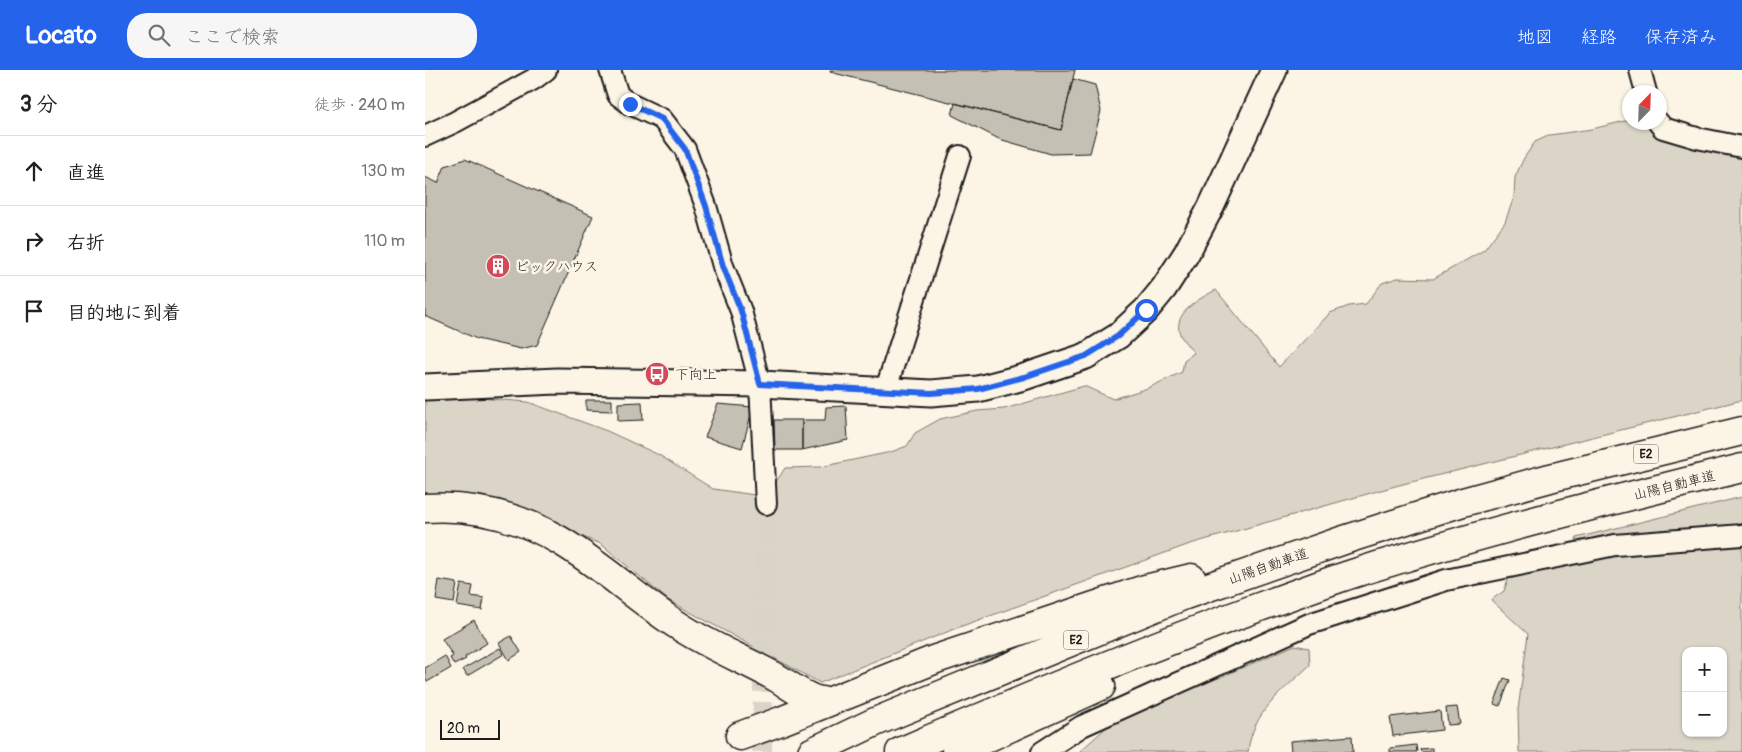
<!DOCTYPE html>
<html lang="ja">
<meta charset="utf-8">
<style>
:root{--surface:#fff;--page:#f6f6f6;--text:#202124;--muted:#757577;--line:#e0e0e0;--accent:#2563eb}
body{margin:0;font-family:Pangolin,"Klee One",sans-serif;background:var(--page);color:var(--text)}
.controls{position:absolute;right:15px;bottom:15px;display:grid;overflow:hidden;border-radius:10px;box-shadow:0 1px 4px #0004}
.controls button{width:45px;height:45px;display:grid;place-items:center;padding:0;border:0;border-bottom:1px solid var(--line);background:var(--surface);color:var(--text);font:25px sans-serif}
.compass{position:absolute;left:1197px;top:15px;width:45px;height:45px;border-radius:50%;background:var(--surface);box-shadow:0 1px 4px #0004;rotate:23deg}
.scale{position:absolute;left:15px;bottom:12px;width:60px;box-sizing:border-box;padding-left:5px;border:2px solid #1c1c1c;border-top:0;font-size:14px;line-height:18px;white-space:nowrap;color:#1c1c1c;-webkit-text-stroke:4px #fcf5e5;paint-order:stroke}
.stop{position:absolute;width:15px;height:15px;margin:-11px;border:4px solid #2563eb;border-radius:50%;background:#fff}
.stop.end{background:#2563eb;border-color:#fff;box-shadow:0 1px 5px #0008}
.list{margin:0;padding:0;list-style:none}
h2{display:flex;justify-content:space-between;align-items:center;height:65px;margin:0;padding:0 20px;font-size:21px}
h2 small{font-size:16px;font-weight:400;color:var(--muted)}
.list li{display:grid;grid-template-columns:32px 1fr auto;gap:15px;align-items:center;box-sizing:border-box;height:70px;padding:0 20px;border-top:1px solid var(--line)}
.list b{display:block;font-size:19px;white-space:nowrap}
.list em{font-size:16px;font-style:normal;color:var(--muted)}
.icon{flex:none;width:28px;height:28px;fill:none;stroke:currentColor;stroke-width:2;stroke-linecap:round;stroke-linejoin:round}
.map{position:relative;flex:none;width:1317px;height:682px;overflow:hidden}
header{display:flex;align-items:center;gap:30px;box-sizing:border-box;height:70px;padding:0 25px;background:var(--accent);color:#fff}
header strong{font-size:24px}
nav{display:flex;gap:28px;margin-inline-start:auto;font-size:18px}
.search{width:350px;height:45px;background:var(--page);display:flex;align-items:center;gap:12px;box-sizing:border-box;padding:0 18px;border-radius:20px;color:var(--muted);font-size:19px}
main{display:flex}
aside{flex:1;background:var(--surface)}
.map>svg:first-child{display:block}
</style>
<header>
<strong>Locato</strong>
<div class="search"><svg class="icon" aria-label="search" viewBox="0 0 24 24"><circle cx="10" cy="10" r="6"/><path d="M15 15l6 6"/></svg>ここで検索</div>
<nav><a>地図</a><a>経路</a><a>保存済み</a></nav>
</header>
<main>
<aside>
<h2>3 分<small>徒歩 · 240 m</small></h2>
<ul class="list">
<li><svg class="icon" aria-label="ahead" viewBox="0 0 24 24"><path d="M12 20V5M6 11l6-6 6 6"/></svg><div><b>直進</b></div><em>130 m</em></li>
<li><svg class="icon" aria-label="right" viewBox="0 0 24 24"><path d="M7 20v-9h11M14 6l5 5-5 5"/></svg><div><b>右折</b></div><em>110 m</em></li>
<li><svg class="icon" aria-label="arrive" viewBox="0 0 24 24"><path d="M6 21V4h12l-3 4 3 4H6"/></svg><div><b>目的地に到着</b></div></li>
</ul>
</aside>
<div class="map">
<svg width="1317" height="682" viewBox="0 0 1317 682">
<rect width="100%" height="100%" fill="#fcf5e5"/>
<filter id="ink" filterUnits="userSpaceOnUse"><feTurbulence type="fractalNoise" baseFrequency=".02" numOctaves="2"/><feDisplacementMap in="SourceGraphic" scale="10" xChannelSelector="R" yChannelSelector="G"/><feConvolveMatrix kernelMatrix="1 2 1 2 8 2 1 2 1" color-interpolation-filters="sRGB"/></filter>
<g filter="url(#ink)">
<path fill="#dbd5c8" stroke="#7c7872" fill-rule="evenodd" d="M1204 50V52L1226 53 1317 85V330L974 415 765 474 537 556 395 613 243 530 176 474 62 430 0 426V329L18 330 54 328 103 332 182 361 234 385 288 419 330 425 335 437 360 398 395 397 466 382 482 376 490 363 515 349 552 341 579 339 659 316 688 329 723 318 757 302 759 290 769 283C765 278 760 273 757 268 743 245 775 228 791 220L854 297 905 243 924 236 941 234 957 213 972 208 1008 209 1059 180 1080 152 1089 127 1090 107 1099 88 1110 72 1125 65 1167 59Z
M1317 427V682H1094L1093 640 1103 564 1066 530 1079 521 1083 509 1157 491 1151 468ZM1261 581H1298V663H1261Z
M870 575 884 578 885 595C858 621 827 642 823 682H654L684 655Z"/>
<path fill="#c4c0b3" stroke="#1c1c1c" d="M405 0H650L636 60 405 2Z
M648 9 670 15 676 41 665 83 626 84 574 69 527 45 530 33 636 60Z
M40 89 168 146 112 275 96 279 52 269 0 246V107L13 113 20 96Z
M161 330H187V341L161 340Z
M217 332 218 350 193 351V333Z
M293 334 328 337 317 378 280 367Z
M421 336 423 370 377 380V350H400L401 337Z
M349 350H377V380H350Z
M14 510 32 513 29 533 11 530Z
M36 514 48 516 46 526 59 528 57 540 32 536Z
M49 550 62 573 40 587 41 589 29 595 25 588 28 586 17 569Z
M86 566 96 582 84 590 74 573Z
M75 578 79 584 42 606 38 599Z
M20 586 26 598 2 612 0 608V598Z
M1079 608 1085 610 1075 636 1069 634Z
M1032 637 1035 654 1023 655 1021 638Z
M1015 641 1017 660 968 666 965 647Z
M927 666 928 682H866L865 671Z
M991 675 992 682H965V678Z
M1007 678V682H996L995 679Z"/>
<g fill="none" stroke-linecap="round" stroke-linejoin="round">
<path stroke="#dad4c7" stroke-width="20" stroke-dasharray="20 10" stroke-linecap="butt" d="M337 682 341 434"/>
<g stroke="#1c1c1c" stroke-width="24">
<path id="minor" d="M185 0 193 25 205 34 237 49 260 79 281 136 298 196 316 241 335 314 341 434
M1215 0 1221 22
M1233 52 1238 58 1272 68 1317 77
M0 66 30 52 109 9 121 0
M460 322 535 86
M617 682 657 656 884 554 1021 510 1190 475 1317 465"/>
</g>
<g stroke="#1c1c1c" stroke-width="29">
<path id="tertiary" d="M0 317 132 311 335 314 506 323 553 319 599 307 661 286 693 266 721 240 739 218 761 184 786 137 849 0"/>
</g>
<g stroke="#1c1c1c" stroke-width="31">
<path id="motorway" d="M0 438C47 435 93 446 134 470 177 495 213 530 254 556 283 575 315 588 345 604 359 611 370 621 384 627 389 630 396 631 402 632
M315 666 356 651 511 589 720 519 766 508
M387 682 450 652 760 525 919 470 1038 432 1125 408 1317 361
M475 682C598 629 722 577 848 532 876 522 904 511 933 502 1059 462 1188 430 1317 398
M531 682 676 616"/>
</g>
<use href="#minor" stroke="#fcf5e5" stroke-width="20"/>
<use href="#tertiary" stroke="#fcf5e5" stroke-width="25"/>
<use href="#motorway" stroke="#fcf5e5" stroke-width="28"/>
</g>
</g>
<g fill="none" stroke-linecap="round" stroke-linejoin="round" filter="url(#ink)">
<path stroke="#2563eb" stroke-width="6" d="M205 34 237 49 260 79 281 136 298 196 316 241 335 314 506 323 553 319 599 307 661 286 693 266 721 240"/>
</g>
<defs>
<g id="building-disc" transform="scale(1.25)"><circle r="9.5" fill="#d1495b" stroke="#fcf5e5"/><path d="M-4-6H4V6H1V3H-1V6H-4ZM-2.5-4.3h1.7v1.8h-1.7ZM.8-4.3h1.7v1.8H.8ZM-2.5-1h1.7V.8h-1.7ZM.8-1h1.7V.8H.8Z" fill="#fff"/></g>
<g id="bus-disc" transform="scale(1.25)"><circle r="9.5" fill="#d1495b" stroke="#fcf5e5"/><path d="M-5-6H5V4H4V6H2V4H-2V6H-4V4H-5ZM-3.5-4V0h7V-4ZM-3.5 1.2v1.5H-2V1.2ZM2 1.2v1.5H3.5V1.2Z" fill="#fff"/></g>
</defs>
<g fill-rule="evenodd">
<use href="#building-disc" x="73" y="196"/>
<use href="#bus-disc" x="232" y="304"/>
</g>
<g text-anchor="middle" stroke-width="5" stroke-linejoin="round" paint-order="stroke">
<g fill="#fcf5e5" stroke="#5f5d58" stroke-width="1">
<rect x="1208.5" y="374.5" width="25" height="19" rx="4"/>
<rect x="638.5" y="560.5" width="25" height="19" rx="4"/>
</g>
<g font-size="12" font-weight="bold" fill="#1c1c1c">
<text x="1221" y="388">E2</text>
<text x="651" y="574">E2</text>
</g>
<g font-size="14" fill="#1c1c1c" stroke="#fcf5e5" text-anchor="start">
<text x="90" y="201">ビックハウス</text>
<text x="250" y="309">下向上</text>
</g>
<g font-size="14" fill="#1c1c1c" stroke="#fcf5e5">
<text transform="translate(1249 415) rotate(-14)" y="5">山陽自動車道</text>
<text transform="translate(843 496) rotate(-19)" y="5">山陽自動車道</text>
</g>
</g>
</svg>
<div class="controls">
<button>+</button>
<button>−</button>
</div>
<svg class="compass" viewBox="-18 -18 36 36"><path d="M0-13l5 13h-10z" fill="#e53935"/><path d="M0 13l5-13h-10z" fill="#757577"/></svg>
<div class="scale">20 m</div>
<div class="stop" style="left:721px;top:240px"></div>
<div class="stop end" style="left:205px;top:34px"></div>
</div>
</main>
